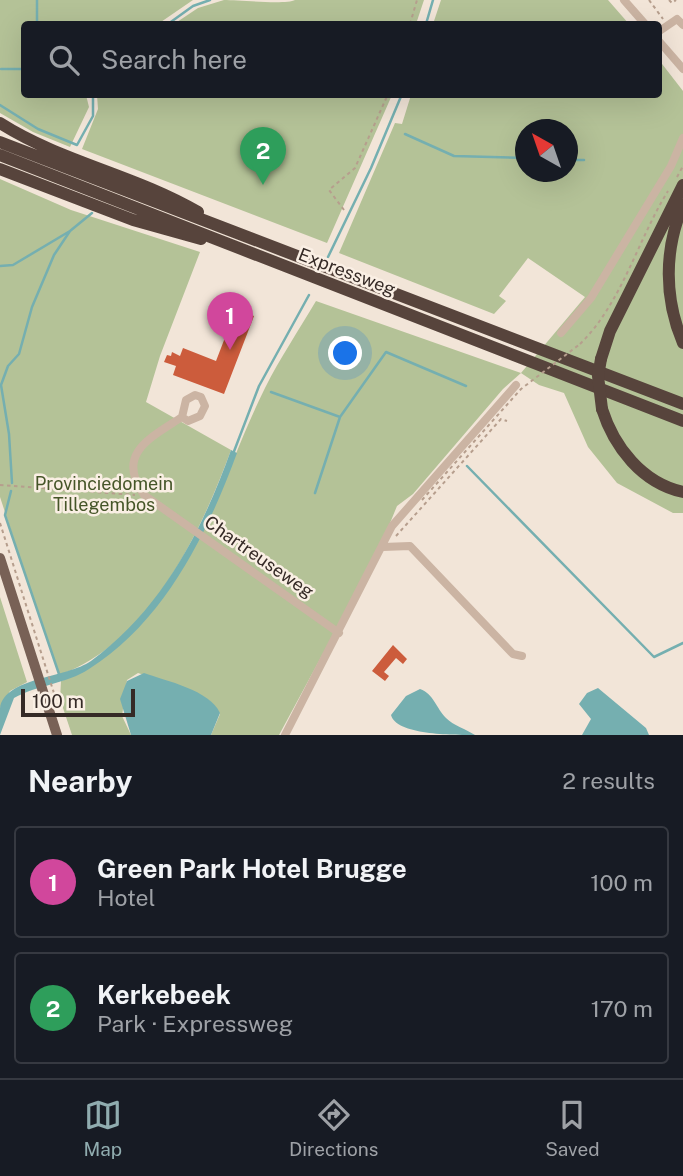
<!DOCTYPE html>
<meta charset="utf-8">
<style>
:root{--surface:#171b24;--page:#20242c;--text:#f1f3f6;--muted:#9ea1a6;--line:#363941;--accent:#90acaf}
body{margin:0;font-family:"Public Sans",sans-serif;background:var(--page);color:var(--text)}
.compass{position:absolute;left:515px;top:119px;width:63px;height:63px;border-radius:50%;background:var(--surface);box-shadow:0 7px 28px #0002;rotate:320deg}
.scale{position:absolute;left:21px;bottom:18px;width:114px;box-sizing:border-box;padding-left:7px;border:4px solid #352a26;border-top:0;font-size:19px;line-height:24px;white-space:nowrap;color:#352a26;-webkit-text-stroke:5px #faefe4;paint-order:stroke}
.you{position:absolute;left:346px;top:354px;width:24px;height:24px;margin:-18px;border:5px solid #fff;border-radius:50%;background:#1a73e8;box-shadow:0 0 0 10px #1a73e833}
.badge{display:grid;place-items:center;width:46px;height:46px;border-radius:50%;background:var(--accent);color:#fff;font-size:23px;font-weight:700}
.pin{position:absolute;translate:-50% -58px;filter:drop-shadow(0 2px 4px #0008)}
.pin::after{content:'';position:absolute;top:37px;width:24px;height:21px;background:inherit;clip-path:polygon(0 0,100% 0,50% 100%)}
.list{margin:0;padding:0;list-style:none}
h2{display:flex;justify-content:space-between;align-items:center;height:91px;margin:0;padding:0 28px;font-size:30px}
h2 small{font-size:23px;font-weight:400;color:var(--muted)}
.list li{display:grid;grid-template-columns:46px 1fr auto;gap:21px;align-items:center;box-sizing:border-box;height:112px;margin:0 14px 14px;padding:0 14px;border:2px solid var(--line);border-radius:7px}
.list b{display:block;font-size:26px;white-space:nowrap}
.list p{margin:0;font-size:23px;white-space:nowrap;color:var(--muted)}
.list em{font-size:23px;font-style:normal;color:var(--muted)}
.icon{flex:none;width:38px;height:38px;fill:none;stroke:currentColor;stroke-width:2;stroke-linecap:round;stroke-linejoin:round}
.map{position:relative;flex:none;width:683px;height:735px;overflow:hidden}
.search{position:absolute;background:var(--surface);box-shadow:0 7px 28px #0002;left:21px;right:21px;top:21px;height:77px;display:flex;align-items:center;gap:18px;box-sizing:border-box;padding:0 24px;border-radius:7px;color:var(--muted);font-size:26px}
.sheet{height:343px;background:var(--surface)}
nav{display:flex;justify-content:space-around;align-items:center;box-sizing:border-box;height:98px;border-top:2px solid var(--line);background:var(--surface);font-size:19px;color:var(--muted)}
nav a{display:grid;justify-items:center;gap:4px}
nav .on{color:var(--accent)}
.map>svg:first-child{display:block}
</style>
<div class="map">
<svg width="683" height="735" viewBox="0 0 683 735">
<rect width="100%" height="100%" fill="#f2e5d8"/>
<path fill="#b4c297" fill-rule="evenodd" d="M0 0H193L158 24H24V94L86 95 89 107 70 147 33 132 0 113Z
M224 0C239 0 286 5 295 0H424L416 24H174L198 8Z
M441 0H608L629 24H433Z
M659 60 683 91V513H673L617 483 588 447 564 393 539 385 521 373 503 389 413 494 397 506 379 550 279 735H211L220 714C209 689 161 681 138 673L127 680 122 716 131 735H72L60 699 61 681C82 674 97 659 114 645 205 571 216 487 265 388 280 358 299 330 316 301L521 373 585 297 528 258 499 296 506 301 494 314 339 253 395 123 402 124 411 95 658 94ZM526 130H568V172H526Z
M97 95V94L392 95 327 243 82 149 98 109Z
M0 179 71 210 200 252 160 356 146 402 231 450C201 532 149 644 59 675L0 497Z
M0 597 27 682 10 691 0 708Z"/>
<path fill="#75afb0" d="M231 450 237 453C207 534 165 621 89 669 66 684 37 685 14 698L0 735C0 726 0 717 0 708 5 677 67 678 91 661 162 609 202 531 231 450Z
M144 673C166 681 210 690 220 713L211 735H131L120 699 127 681Z
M598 688 646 728 649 735H582L591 719 579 704 587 693Z
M420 689C434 694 436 708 446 718 454 726 466 729 475 735 452 735 396 735 391 715L406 696Z"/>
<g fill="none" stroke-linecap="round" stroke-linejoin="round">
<path stroke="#75afb0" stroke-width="2.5" d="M37 24V0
M168 24 193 6 210 0
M426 24 433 0
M1 69H24
M0 105 38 129 77 145 93 116V94
M405 134 454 156 526 158
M568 160H584
M328 257 371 168 402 94
M0 266 13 265 70 231
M271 392 340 417
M233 454 259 386 309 295
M467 466 654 657 683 643
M12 483 9 434 1 385 8 366 19 354 32 307 54 255 70 231 92 213
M11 491 5 515 60 677
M315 493 340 417 386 352 466 386"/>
</g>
<path fill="#cc5c3c" d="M236 309 254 316 224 394 173 375 176 366 164 362 167 355 171 356 172 352 180 356 183 348 216 361Z
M393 645 407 659 403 664 396 658 384 672 389 676 385 681 372 671Z"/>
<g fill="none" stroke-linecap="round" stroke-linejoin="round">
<path stroke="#b69e8d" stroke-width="2" stroke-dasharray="3.5 3.5" stroke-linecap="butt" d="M649 0 663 19
M669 0 672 3 676 0
M410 24 417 0
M677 177 683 166
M344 210 329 190 355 168 388 94
M580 344C622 303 638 239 668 191
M0 485 135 495
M0 523 59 709
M396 536 501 419 507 421"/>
<path stroke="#cbb4a3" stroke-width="8" d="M624 0 645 24
M658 32 677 19 683 25
M658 40 683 69
M561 333 591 298 671 166 683 138
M182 417 186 400 195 395 201 397 205 406 200 416 188 421 182 417C150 438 115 454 144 495L339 633
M383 547 410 546 513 654 522 656
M285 735 392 526 516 385"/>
<path stroke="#786156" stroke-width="10" d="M0 558 57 735"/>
<path stroke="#57443c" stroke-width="12" d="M0 123C61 162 135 175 198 212
M0 142 683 404
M0 155 683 421
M0 169 133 220 201 239
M683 205C664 250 664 298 683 343
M601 359 610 331 683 185
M602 409C614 447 642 483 683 492"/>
<path stroke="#b69e8d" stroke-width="2" stroke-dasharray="3.5 3.5" stroke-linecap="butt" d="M422 500 521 389 580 344"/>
<path stroke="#57443c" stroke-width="12" d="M601 359 598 376 602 409"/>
</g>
<g text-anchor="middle" stroke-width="5" stroke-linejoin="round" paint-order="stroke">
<g font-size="18" fill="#352a26" stroke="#faefe4">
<text transform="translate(347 272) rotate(21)" y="6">Expressweg</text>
<text transform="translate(259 557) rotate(35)" y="6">Chartreuseweg</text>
</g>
<g font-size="18" fill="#455528" stroke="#faefe4">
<text x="104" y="490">Provinciedomein<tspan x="104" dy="21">Tillegembos</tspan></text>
</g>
</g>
</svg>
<svg class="compass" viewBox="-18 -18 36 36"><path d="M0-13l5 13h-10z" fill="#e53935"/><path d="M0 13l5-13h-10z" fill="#9ea1a6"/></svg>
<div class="scale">100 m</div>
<div class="you"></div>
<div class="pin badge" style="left:230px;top:350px;background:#d1479c">1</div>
<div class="pin badge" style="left:263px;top:185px;background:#2e9e5b">2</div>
<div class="search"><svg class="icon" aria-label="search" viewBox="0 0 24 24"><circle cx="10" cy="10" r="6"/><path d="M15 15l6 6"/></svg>Search here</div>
</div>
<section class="sheet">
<h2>Nearby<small>2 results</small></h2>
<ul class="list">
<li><span class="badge" style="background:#d1479c">1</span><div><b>Green Park Hotel Brugge</b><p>Hotel</p></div><em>100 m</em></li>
<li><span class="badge" style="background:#2e9e5b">2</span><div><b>Kerkebeek</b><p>Park · Expressweg</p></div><em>170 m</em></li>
</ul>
</section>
<nav>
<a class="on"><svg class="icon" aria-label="map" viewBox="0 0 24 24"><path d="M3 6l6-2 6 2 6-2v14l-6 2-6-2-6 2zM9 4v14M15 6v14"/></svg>Map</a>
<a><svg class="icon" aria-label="directions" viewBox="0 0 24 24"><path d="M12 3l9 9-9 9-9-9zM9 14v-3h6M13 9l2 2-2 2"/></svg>Directions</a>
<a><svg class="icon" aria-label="saved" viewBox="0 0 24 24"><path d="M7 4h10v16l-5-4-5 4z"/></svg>Saved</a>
</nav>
